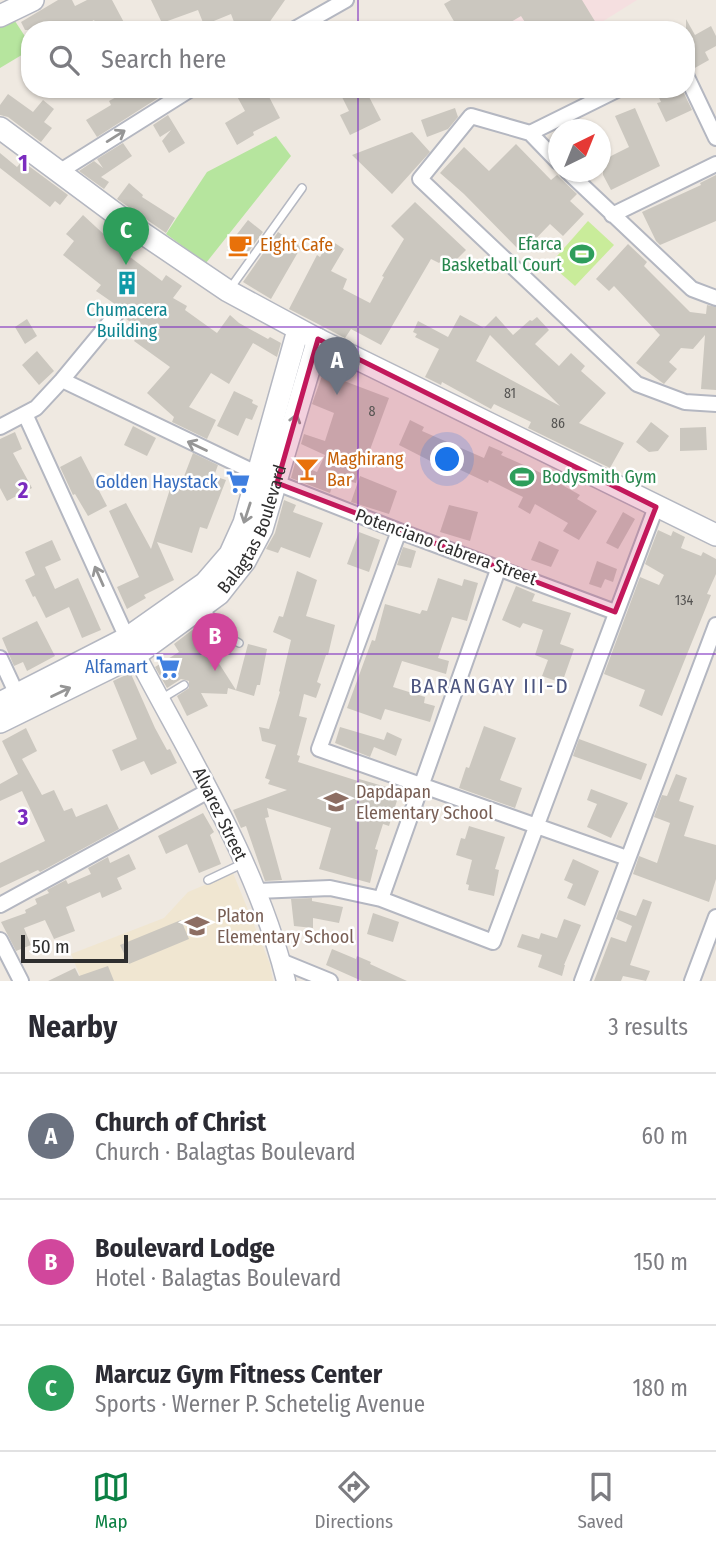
<!DOCTYPE html>
<meta charset="utf-8">
<style>
:root{--surface:#fff;--page:#f7f7f7;--text:#2b2b33;--muted:#7c7c81;--line:#e1e1e2;--accent:#0b8043}
body{margin:0;font-family:"Fira Sans Condensed",sans-serif;background:var(--page);color:var(--text)}
.compass{position:absolute;left:548px;top:119px;width:63px;height:63px;border-radius:50%;background:var(--surface);box-shadow:0 2px 5px #0004;rotate:43deg}
.scale{position:absolute;left:21px;bottom:18px;width:107px;box-sizing:border-box;padding-left:7px;border:4px solid #2e2e2e;border-top:0;font-size:19px;line-height:24px;white-space:nowrap;color:#2e2e2e;-webkit-text-stroke:5px #fff;paint-order:stroke}
.you{position:absolute;left:448px;top:460px;width:24px;height:24px;margin:-18px;border:5px solid #fff;border-radius:50%;background:#1a73e8;box-shadow:0 0 0 10px #1a73e833}
.badge{display:grid;place-items:center;width:46px;height:46px;border-radius:50%;background:var(--accent);color:#fff;font-size:23px;font-weight:700}
.pin{position:absolute;translate:-50% -58px;filter:drop-shadow(0 2px 4px #0008)}
.pin::after{content:'';position:absolute;top:37px;width:24px;height:21px;background:inherit;clip-path:polygon(0 0,100% 0,50% 100%)}
.list{margin:0;padding:0;list-style:none}
h2{display:flex;justify-content:space-between;align-items:center;height:91px;margin:0;padding:0 28px;font-size:30px}
h2 small{font-size:23px;font-weight:400;color:var(--muted)}
.list li{display:grid;grid-template-columns:46px 1fr auto;gap:21px;align-items:center;box-sizing:border-box;height:126px;padding:0 28px;border-top:2px solid var(--line)}
.list b{display:block;font-size:26px;white-space:nowrap}
.list p{margin:0;font-size:23px;white-space:nowrap;color:var(--muted)}
.list em{font-size:23px;font-style:normal;color:var(--muted)}
.icon{flex:none;width:38px;height:38px;fill:none;stroke:currentColor;stroke-width:2;stroke-linecap:round;stroke-linejoin:round}
.map{position:relative;flex:none;width:716px;height:981px;overflow:hidden}
.search{position:absolute;background:var(--surface);box-shadow:0 2px 5px #0004;left:21px;right:21px;top:21px;height:77px;display:flex;align-items:center;gap:18px;box-sizing:border-box;padding:0 24px;border-radius:28px;color:var(--muted);font-size:26px}
.sheet{height:469px;background:var(--surface)}
nav{display:flex;justify-content:space-around;align-items:center;box-sizing:border-box;height:98px;border-top:2px solid var(--line);background:var(--surface);font-size:19px;color:var(--muted)}
nav a{display:grid;justify-items:center;gap:4px}
nav .on{color:var(--accent)}
.map>svg:first-child{display:block}
</style>
<div class="map">
<svg width="716" height="981" viewBox="0 0 716 981">
<rect width="100%" height="100%" fill="#efe9e1"/>
<path fill="#f0e6d1" d="M233 873 270 964 273 981H82L71 954 164 918 188 892Z"/>
<path fill="#f5dfe0" d="M473 0H637L589 30H490Z"/>
<path fill="#b6e59e" d="M11 15 30 44V50L0 68V21Z
M276 136 291 156 206 263 166 234 207 172Z"/>
<path fill="#c9ec9a" d="M588 221 614 245 575 286 550 264Z"/>
<path fill="#cbc7bf" fill-rule="evenodd" d="M58 0H72L75 6 87 0H112L128 30H110L107 23 98 28 94 20 77 30H25L21 22Z
M151 0H285L264 30H237L231 14 204 25 198 10 162 23Z
M451 0H582L596 23 585 30H530L521 16 504 26 497 23 493 30H459L444 4Z
M686 19 695 35 711 26 716 36V46L705 52 709 60 693 69 686 60Z
M131 89H172L97 137 86 120 111 105 109 101Z
M233 89H265L280 118 253 132 254 135 237 145 225 123 245 111Z
M338 89H365L381 120 350 135 340 115 349 111Z
M655 89H682L692 110 666 122 657 103 661 102Z
M8 94 33 112 43 100 54 109 44 122 52 128 41 142 8 117 0 115V105Z
M455 108 458 117 448 129 427 137 421 120Z
M635 108 660 166 611 190 603 175V160L629 147 615 116Z
M168 115 185 143 169 153 162 141 171 130 160 137 153 125Z
M412 132 430 152 392 194 352 155Z
M123 143 132 156 101 177 109 182 104 189 79 171 94 161 103 168 97 159Z
M516 144 551 180 557 175 577 194 570 201 584 214 563 236 550 224 522 253 464 194 440 173 464 147 489 171Z
M0 153 17 167 22 161 68 195 60 205 55 201 50 207 0 168Z
M716 175V221L660 245 656 241 642 212 701 185 700 183Z
M129 183 143 195 142 197 175 218 166 233 117 199Z
M415 202 466 250 453 263 446 256 439 263 431 259 381 345 351 329 345 338 289 309 317 255 320 257 330 240 344 249 331 271 347 279 343 289 370 303 384 277 382 276 404 239 391 226Z
M83 215 122 251 162 281 166 275 182 286 173 298 187 306 185 310 217 333 230 315 239 323 268 339 270 337 281 343 277 357 253 343 229 384 211 373 189 407 216 420 207 439 172 422 174 417 147 393 170 367 134 341 141 330 125 318 128 315 122 309 96 291 101 285 63 255 74 241 66 234Z
M248 220 263 232 243 259 227 247Z
M278 232 301 247 271 299 243 282Z
M628 244 647 262 644 266 690 312 706 314 707 305 716 307V390L701 389 705 335 693 349 681 348 669 362 677 369 664 384 636 363 660 335 614 286 609 291 596 279Z
M460 315 484 328 496 316 513 335 530 320 532 321 537 317 549 330 535 344 559 366 571 353 585 366 581 371 606 393 579 423 624 443 610 468 528 428 531 422 494 404 491 409 442 382 441 385 425 377 439 349 415 337 417 334 413 332 418 321 448 337ZM490 335 499 344 560 406 476 361Z
M27 319 37 336 25 344 15 327Z
M37 351 54 371 39 385 22 365Z
M323 373 389 398 368 455 363 454 356 483 335 478 330 493 291 478 295 463 317 472 325 455 301 444 304 434 325 441 334 413 312 404Z
M234 391 253 400 252 403 258 406 252 420 246 418 238 436 217 426Z
M410 420 424 427 422 431 484 458 489 446 503 452 501 455 537 471 580 495 577 499 597 511 579 540 563 531 568 523 535 504 530 514 518 507 523 497 489 480 488 483 450 465 448 470 399 445Z
M651 422 669 436 658 451 649 452 636 442Z
M133 426 156 438 147 456 124 445Z
M706 427 707 450 680 451V428Z
M15 432 22 449 13 453 32 488 7 501 0 488V439Z
M193 453 218 465 214 476 226 480 207 529 200 527 192 553 157 542 174 580 144 595 146 598 127 609 117 587 139 577 109 511 126 503 151 549 170 489 178 492Z
M81 456 107 506 88 516 75 494 73 495 60 467Z
M360 476 397 491 389 514 351 502Z
M284 500 296 505 293 512 323 523 310 558 281 547 278 553 266 549 275 533Z
M449 505 478 512 470 541 440 532Z
M623 512 635 519 618 549 606 543Z
M658 530 671 536 673 531 685 537 681 548 701 556 703 552 716 559V574L707 594 711 595 662 716 639 706 645 690 604 674 640 577 659 585 664 575 645 564Z
M359 532 380 540 369 572 347 564Z
M52 540 61 560 45 567 55 589 78 578 101 630 82 638 69 607 46 618 35 596 33 597 25 580 35 575 25 552Z
M539 541 559 550 551 567 531 560Z
M403 547 416 551 411 568 397 565Z
M597 561 617 569 613 582 605 579 601 588 589 584Z
M297 571 317 580 306 616 335 625 328 655H326L317 682 321 684 316 698 304 694 299 716 307 718 297 755 300 756 298 762 358 781 359 779 400 791 389 826 383 824 375 849 378 850 370 883 319 869 331 828 267 808 269 817 265 818 282 880 265 881 246 826 241 828 233 810 287 790 268 784 270 780 265 778 276 745 262 741 259 727 269 729 280 692 279 691 291 640 273 632 279 616 283 617Z
M438 578 462 586 464 579 478 583 467 621 452 617 438 658 449 661 446 674 402 661 393 687 425 697 424 703 435 706 430 722 385 709 381 720 347 708 372 640 375 641 385 604 420 614 422 610 427 611Z
M516 586 535 594 532 601 571 613 560 644 574 649 562 683 542 676 548 660 535 655 543 630 523 623 520 628 502 620Z
M205 620 224 640 211 651 236 690 248 644 267 649 260 685H257L254 696 228 688 227 694 201 693 208 706 187 716 177 696 189 688V681L181 679 167 688 155 667 179 652 174 644Z
M37 621 55 656 27 671 23 662 14 666 2 638Z
M128 674H131L155 728 167 750 170 749 177 763 151 775 144 761 121 771 112 750 137 739 113 681Z
M484 726 516 738 500 780 522 788 515 808 459 788 466 767 469 768Z
M340 727 384 740 387 732 402 739 396 756 374 747 370 757 335 743Z
M26 728 37 751 22 759 42 795 54 790 64 811 72 808 76 817 107 804 119 829 40 872 38 870 0 888V863L45 841 22 791 0 801V784L18 774 2 741Z
M579 739 647 764 641 780 573 756Z
M676 774 687 778 679 801 694 806 684 836 716 845V879L709 902 633 874 639 856 657 863 670 823 654 817 662 795 667 796Z
M591 789 628 803 611 838 587 827 597 804 587 800Z
M203 813 214 832 210 835 221 864 199 873 187 844 166 854 158 836Z
M469 826 505 837 495 869 499 870 494 896 468 890 469 885 466 884 472 860 456 855 461 838 465 839Z
M129 854 136 869 117 878 122 889 102 898 100 892 66 907 75 931 54 939 45 920 24 928 31 945 16 951 1 922 26 913 25 910 37 904 35 899 49 893 47 890 66 880 68 884 91 874 88 868 108 857 110 863Z
M573 859 599 871 585 906 567 898 573 884 564 880Z
M312 898V901L343 907 339 923 313 918V928L294 926 291 899Z
M643 899 652 902 630 965 650 971 646 981 623 976 621 981H594L611 937 626 942 632 926 616 919 619 910 636 916Z
M373 913 399 922 393 942 367 934Z
M564 919 581 925 564 965H565L562 976 538 967 542 955 517 947 522 934 539 939 541 933 557 938Z
M181 920 189 939 129 964 120 945Z
M332 949 356 959 357 956 371 962 370 964 407 981H362L326 965Z
M108 966 114 981H48L75 968 79 976Z"/>
<g fill="none" stroke-linecap="round" stroke-linejoin="round">
<g stroke="#b4b7c1" stroke-width="10">
<path id="service" d="M499 29V30
M229 290 302 188
M204 608 230 638 239 643
M161 699 184 685
M208 880 244 863"/>
</g>
<g stroke="#b4b7c1" stroke-width="18">
<path id="minor" d="M293 30 346 0
M686 75 716 138
M530 133 619 89
M558 162 530 133 471 116 420 179 637 384 685 402 716 404
M59 172 191 89
M568 172 692 289 716 298
M612 215 716 164
M62 380 277 483 399 531 615 612
M25 414 127 638
M0 427 36 408 62 380 115 316
M399 531 319 749 627 858
M0 658 20 701
M257 891 330 888 381 899 493 942 656 507
M381 899 499 567
M0 905 210 790
M0 940 21 981
M281 961 330 981
M582 981 716 625
M692 981 716 917"/>
</g>
<g stroke="#b4b7c1" stroke-width="21">
<path id="tertiary" d="M131 645C188 755 256 860 286 981"/>
</g>
<g stroke="#b4b7c1" stroke-width="24">
<g id="secondary">
<path d="M0 16 33 0"/>
<path d="M0 128 132 226 228 291 315 338 716 535"/>
<path d="M0 703 127 638 205 583 230 554 244 523 298 330"/>
<path id="s1" d="M0 722 136 655 219 594 245 561 262 529 318 339"/>
</g>
</g>
<use href="#service" stroke="#fff" stroke-width="7"/>
<use href="#minor" stroke="#fff" stroke-width="14"/>
<use href="#tertiary" stroke="#fff" stroke-width="18"/>
<use href="#secondary" stroke="#fff" stroke-width="21"/>
</g>
<defs><path id="oneway-shaft" d="M-6 0H5M1.5-3L5.5 0L1.5 3" fill="none" stroke-width="1.6" stroke-linecap="round" stroke-linejoin="round" transform="scale(1.75)"/></defs>
<g stroke="#969696">
<use href="#oneway-shaft" transform="translate(116 136) rotate(-32)"/>
<use href="#oneway-shaft" transform="translate(294 424) rotate(-74)"/>
<use href="#oneway-shaft" transform="translate(197 446) rotate(-155)"/>
<use href="#oneway-shaft" transform="translate(247 513) rotate(108)"/>
<use href="#oneway-shaft" transform="translate(99 576) rotate(-114)"/>
<use href="#oneway-shaft" transform="translate(61 692) rotate(-26)"/>
</g>
<path fill="#c2185b" fill-opacity="0.2" stroke="#c2185b" stroke-width="5" stroke-linejoin="round" d="M318 339 656 507 615 612 277 483Z"/>
<path fill="none" stroke="#7b2cbf" stroke-width="2" stroke-opacity="0.55" d="M358 0V30M358 89V981M0 327H716M0 654H716"/>
<defs>
<g id="cafe-bare" transform="scale(1.89)"><path d="M-5.5-4.5H6V0H3Q3 3.5 0 3.5H-2.5Q-5.5 3.5-5.5 0ZM3-3.2v2h1.7v-2ZM-6 4.5H4V6H-6Z" fill="#e8710a" stroke="#fff" stroke-width="2.5" paint-order="stroke"/></g>
<g id="stadium-bare" transform="scale(1.89)"><path d="M0-5a6.5 5 0 1 0 0 10a6.5 5 0 1 0 0-10ZM-3.5-1.8h7v3.6h-7Z" fill="#2e9e5b" stroke="#fff" stroke-width="2.5" paint-order="stroke"/></g>
<g id="building-bare" transform="scale(1.89)"><path d="M-4-6H4V6H1V3H-1V6H-4ZM-2.5-4.3h1.7v1.8h-1.7ZM.8-4.3h1.7v1.8H.8ZM-2.5-1h1.7V.8h-1.7ZM.8-1h1.7V.8H.8Z" fill="#0f9aa8" stroke="#fff" stroke-width="2.5" paint-order="stroke"/></g>
<g id="bar-bare" transform="scale(1.89)"><path d="M-6-5H6L.8 .8V4.5H3.5V6h-7V4.5H-.8V.8Z" fill="#e8710a" stroke="#fff" stroke-width="2.5" paint-order="stroke"/></g>
<g id="supermarket-bare" transform="scale(1.89)"><path d="M-6-5.5h2.5l.6 2H6L4.5 2H-2.5L-4.4-4H-6ZM-1.5 3.2a1.3 1.3 0 1 0 .1 0ZM3 3.2a1.3 1.3 0 1 0 .1 0Z" fill="#3f7fe0" stroke="#fff" stroke-width="2.5" paint-order="stroke"/></g>
<g id="school-bare" transform="scale(1.89)"><path d="M0-5L7-2L0 1L-7-2ZM-4 1L0 2.5L4 1V4Q0 6-4 4Z" fill="#8d6e63" stroke="#fff" stroke-width="2.5" paint-order="stroke"/></g>
</defs>
<g fill-rule="evenodd">
<use href="#cafe-bare" x="240" y="245"/>
<use href="#stadium-bare" x="582" y="254"/>
<use href="#building-bare" x="127" y="283"/>
<use href="#bar-bare" x="307" y="469"/>
<use href="#stadium-bare" x="522" y="477"/>
<use href="#supermarket-bare" x="238" y="482"/>
<use href="#supermarket-bare" x="168" y="667"/>
<use href="#school-bare" x="336" y="802"/>
<use href="#school-bare" x="197" y="926"/>
</g>
<g text-anchor="middle" stroke-width="5" stroke-linejoin="round" paint-order="stroke">
<g font-size="14" fill="#555452">
<text x="510" y="398">81</text>
<text x="372" y="416">8</text>
<text x="558" y="428">86</text>
<text x="684" y="605">134</text>
</g>
<g font-size="18" fill="#27864d" stroke="#fff" text-anchor="end">
<text x="562" y="250">Efarca<tspan x="562" dy="21">Basketball Court</tspan></text>
<text x="542" y="483" text-anchor="start">Bodysmith Gym</text>
</g>
<g font-size="18" fill="#c56008" stroke="#fff" text-anchor="start">
<text x="260" y="251">Eight Cafe</text>
<text x="327" y="465">Maghirang<tspan x="327" dy="21">Bar</tspan></text>
</g>
<g font-size="18" fill="#0d838f" stroke="#fff">
<text x="127" y="316">Chumacera<tspan x="127" dy="21">Building</tspan></text>
</g>
<g font-size="18" fill="#366cbe" stroke="#fff" text-anchor="end">
<text x="218" y="488">Golden Haystack</text>
<text x="148" y="673">Alfamart</text>
</g>
<g font-size="18" fill="#2e2e2e" stroke="#fff">
<text dy="6" stroke="none"><textPath href="#s1" startOffset="329">Balagtas Boulevard</textPath></text>
<text transform="translate(446 547) rotate(20)" y="6">Potenciano Cabrera Street</text>
<text transform="translate(220 814) rotate(64)" y="6">Alvarez Street</text>
</g>
<g font-size="18" fill="#785e54" stroke="#fff" text-anchor="start">
<text x="356" y="798">Dapdapan<tspan x="356" dy="21">Elementary School</tspan></text>
<text x="217" y="922">Platon<tspan x="217" dy="21">Elementary School</tspan></text>
</g>
<g font-size="21" letter-spacing="2" fill="#4d5680" stroke="#fff">
<text x="490" y="693">BARANGAY III-D</text>
</g>
</g>
<g font-size="23" text-anchor="middle" font-weight="bold" fill="#7b2cbf" stroke="#fff" stroke-width="5" stroke-linejoin="round" paint-order="stroke">
<text x="23" y="171">1</text>
<text x="23" y="498">2</text>
<text x="23" y="825">3</text>
</g>
</svg>
<svg class="compass" viewBox="-18 -18 36 36"><path d="M0-13l5 13h-10z" fill="#e53935"/><path d="M0 13l5-13h-10z" fill="#7c7c81"/></svg>
<div class="scale">50 m</div>
<div class="you"></div>
<div class="pin badge" style="left:337px;top:395px;background:#6b7280">A</div>
<div class="pin badge" style="left:215px;top:671px;background:#d1479c">B</div>
<div class="pin badge" style="left:126px;top:265px;background:#2e9e5b">C</div>
<div class="search"><svg class="icon" aria-label="search" viewBox="0 0 24 24"><circle cx="10" cy="10" r="6"/><path d="M15 15l6 6"/></svg>Search here</div>
</div>
<section class="sheet">
<h2>Nearby<small>3 results</small></h2>
<ul class="list">
<li><span class="badge" style="background:#6b7280">A</span><div><b>Church of Christ</b><p>Church · Balagtas Boulevard</p></div><em>60 m</em></li>
<li><span class="badge" style="background:#d1479c">B</span><div><b>Boulevard Lodge</b><p>Hotel · Balagtas Boulevard</p></div><em>150 m</em></li>
<li><span class="badge" style="background:#2e9e5b">C</span><div><b>Marcuz Gym Fitness Center</b><p>Sports · Werner P. Schetelig Avenue</p></div><em>180 m</em></li>
</ul>
</section>
<nav>
<a class="on"><svg class="icon" aria-label="map" viewBox="0 0 24 24"><path d="M3 6l6-2 6 2 6-2v14l-6 2-6-2-6 2zM9 4v14M15 6v14"/></svg>Map</a>
<a><svg class="icon" aria-label="directions" viewBox="0 0 24 24"><path d="M12 3l9 9-9 9-9-9zM9 14v-3h6M13 9l2 2-2 2"/></svg>Directions</a>
<a><svg class="icon" aria-label="saved" viewBox="0 0 24 24"><path d="M7 4h10v16l-5-4-5 4z"/></svg>Saved</a>
</nav>
